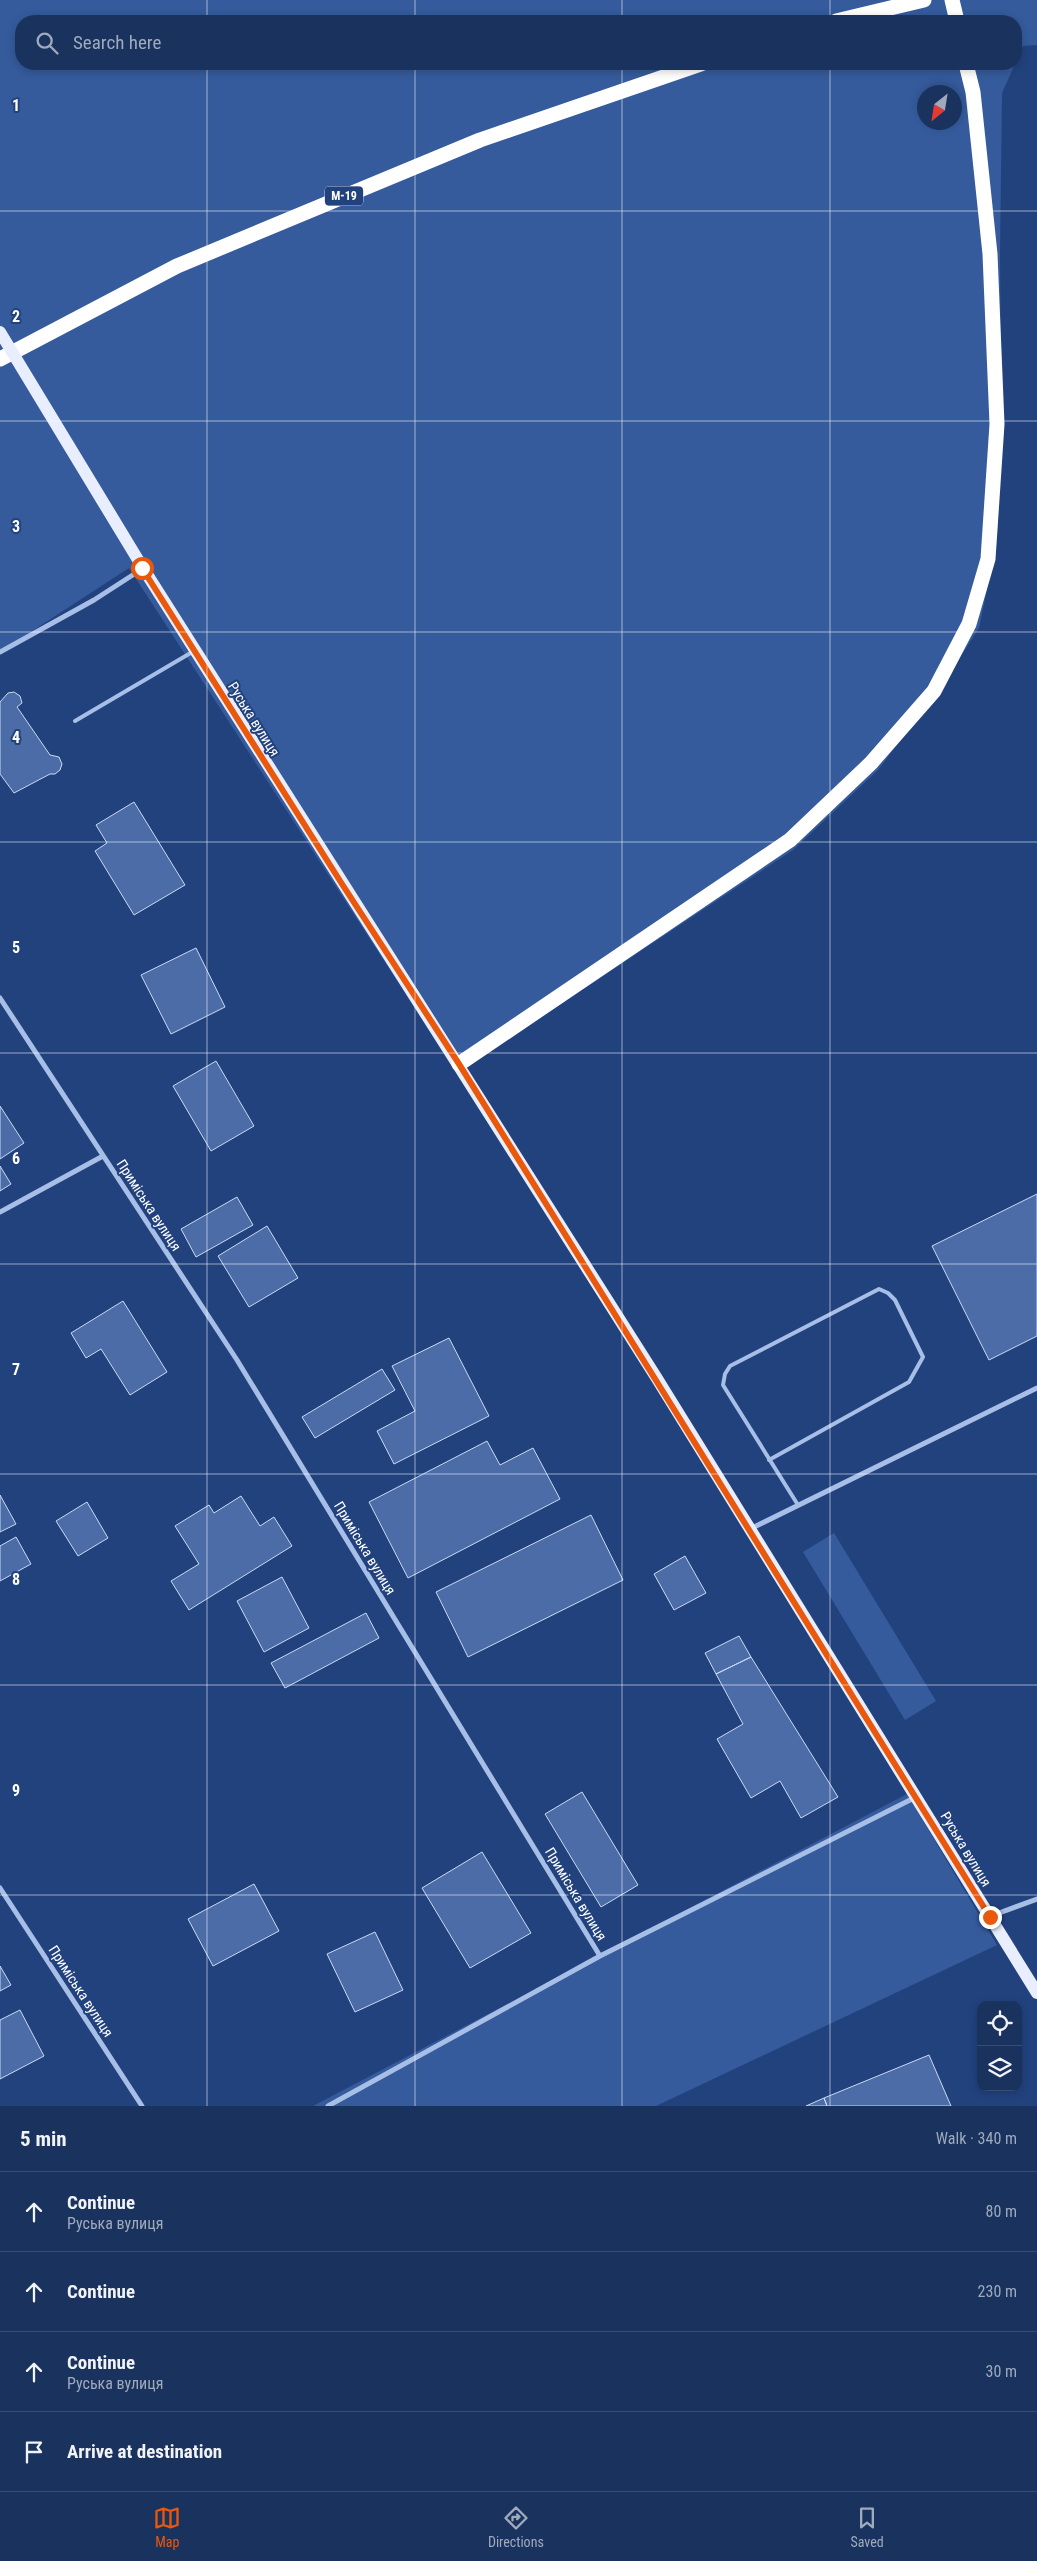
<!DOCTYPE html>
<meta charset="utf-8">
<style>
:root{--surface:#1a325e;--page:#233a64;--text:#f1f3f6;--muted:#9faabc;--line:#384d73;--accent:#ea580c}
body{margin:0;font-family:"Roboto Condensed",sans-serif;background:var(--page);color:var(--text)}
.controls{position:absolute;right:15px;bottom:15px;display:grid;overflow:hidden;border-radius:10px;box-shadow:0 2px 8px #0003}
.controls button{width:45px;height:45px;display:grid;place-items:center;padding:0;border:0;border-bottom:1px solid var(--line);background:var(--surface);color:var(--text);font:25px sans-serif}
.compass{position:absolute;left:917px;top:85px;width:45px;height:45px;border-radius:50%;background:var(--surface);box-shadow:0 2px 8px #0003;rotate:210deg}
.stop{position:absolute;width:15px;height:15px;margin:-11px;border:4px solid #ea580c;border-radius:50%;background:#fff}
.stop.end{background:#ea580c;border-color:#fff;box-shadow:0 1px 5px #0008}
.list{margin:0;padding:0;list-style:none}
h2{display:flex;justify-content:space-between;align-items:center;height:65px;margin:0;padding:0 20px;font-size:21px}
h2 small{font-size:16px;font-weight:400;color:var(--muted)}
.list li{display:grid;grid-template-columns:32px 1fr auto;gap:15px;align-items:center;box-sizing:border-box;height:80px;padding:0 20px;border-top:1px solid var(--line)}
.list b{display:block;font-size:19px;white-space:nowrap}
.list p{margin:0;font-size:16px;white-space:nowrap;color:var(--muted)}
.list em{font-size:16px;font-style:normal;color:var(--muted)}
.icon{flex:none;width:28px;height:28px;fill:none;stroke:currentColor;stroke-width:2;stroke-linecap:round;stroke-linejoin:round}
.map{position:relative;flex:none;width:1037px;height:2106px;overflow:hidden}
.search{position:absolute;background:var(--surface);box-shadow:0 2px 8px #0003;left:15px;right:15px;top:15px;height:55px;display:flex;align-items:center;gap:12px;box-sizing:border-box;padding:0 18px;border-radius:20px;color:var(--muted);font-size:19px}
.sheet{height:385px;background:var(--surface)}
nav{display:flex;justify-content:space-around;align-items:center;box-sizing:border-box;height:70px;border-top:1px solid var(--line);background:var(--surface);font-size:14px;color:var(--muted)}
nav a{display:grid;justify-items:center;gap:2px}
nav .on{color:var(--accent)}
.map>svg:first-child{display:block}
</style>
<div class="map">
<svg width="1037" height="2106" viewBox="0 0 1037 2106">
<rect width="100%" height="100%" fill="#22427e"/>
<path fill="#355b9c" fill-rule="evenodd" d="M0 0H1037V45L1023 46 1016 63V21H21V64H1015L1002 93 1000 252 1001 396 997 541 979 628 939 690 878 770 793 850 457 1073 129 568 0 652ZM924 92H954V122H924Z
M834 1533 936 1701 905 1720 803 1552Z
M907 1794 997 1945 656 2106H313Z"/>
<path fill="#4b6ca7" stroke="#cadaf5" d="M14 692 20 696 22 703 17 707 50 755 59 757 62 764 60 770 55 774H50L14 793 0 774V702L8 693Z
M134 802 185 885 134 915 95 851 107 843 96 825Z
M196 948 225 1007 171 1034 141 975Z
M216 1061 254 1126 211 1151 173 1086Z
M0 1106 24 1143 0 1159Z
M0 1166 11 1184 0 1191Z
M1037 1194V1336L989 1360 932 1246Z
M237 1197 253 1225 196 1257 181 1229Z
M267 1226 298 1278 249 1307 218 1256Z
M123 1301 167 1372 130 1395 101 1349 86 1358 71 1333Z
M449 1338 489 1416 394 1464 377 1431 415 1411 392 1366Z
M382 1369 395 1390 315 1438 302 1417Z
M487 1441 500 1465 533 1448 560 1499 408 1578 369 1502Z
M0 1495 16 1524 0 1532Z
M241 1496 260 1526 274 1517 292 1546 189 1610 171 1581 199 1564 175 1526 209 1505 214 1513Z
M87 1502 108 1538 78 1556 56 1521Z
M591 1515 623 1580 468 1657 436 1592Z
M16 1537 31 1564 0 1581V1546Z
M685 1556 706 1593 674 1610 654 1574Z
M282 1577 309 1628 264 1652 237 1601Z
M366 1613 379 1638 285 1688 271 1663Z
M739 1636 751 1657 716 1674 705 1653Z
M751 1657 838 1797 801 1818 780 1781 751 1798 717 1739 743 1724 716 1674Z
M582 1792 638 1885 601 1907 545 1814Z
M482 1852 531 1933 470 1968 422 1888Z
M254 1884 279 1931 213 1966 188 1919Z
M375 1932 403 1990 355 2012 327 1954Z
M0 1966 11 1985 0 1991Z
M20 2010 44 2056 0 2079V2020Z
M929 2055 951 2106H827L824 2098Z
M824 2098 827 2106H806Z"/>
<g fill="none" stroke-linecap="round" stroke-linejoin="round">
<path stroke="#a7bee7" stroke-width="4" d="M75 721 194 651
M769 1460 909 1382 923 1357 895 1300 888 1293 879 1289 730 1366 725 1374 723 1385 798 1505"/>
<path stroke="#a7bee7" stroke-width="5" d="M0 652 94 600 142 569
M0 998 237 1360 600 1956
M0 1212 103 1156
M750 1529 1037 1388
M0 1888 142 2106
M991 1916 1037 1899
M328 2106 600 1956 916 1797"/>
<path stroke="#e8eefd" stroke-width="12" d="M143 568 656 1377 1037 1993"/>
<path stroke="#fff" stroke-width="15" d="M952 0 957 21
M836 21 924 0
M0 359 177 266 480 140 701 64
M459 1064 790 840 871 763 934 691 969 624 988 559 997 424 990 254 973 92 966 64"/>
<path stroke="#e8eefd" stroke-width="12" d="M0 332 143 568"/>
</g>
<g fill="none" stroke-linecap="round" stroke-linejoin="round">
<path stroke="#ea580c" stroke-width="6" d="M142 568 342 884 459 1064 990 1917"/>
</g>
<path fill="none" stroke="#fff" stroke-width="1" stroke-opacity="0.55" d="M207 0V21M415 0V21M622 0V21M830 0V21M207 64V2106M415 64V2106M622 64V2106M830 64V2106M0 211H1037M0 421H1037M0 632H1037M0 842H1037M0 1053H1037M0 1264H1037M0 1474H1037M0 1685H1037M0 1895H1037"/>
<g text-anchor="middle" stroke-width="4" stroke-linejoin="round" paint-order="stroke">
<rect fill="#22427e" stroke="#bdc6d8" stroke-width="1" x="325" y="186.5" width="38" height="19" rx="4"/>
<g font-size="12" font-weight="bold" fill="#fff">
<text x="344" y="200">М-19</text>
</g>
<g font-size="14" fill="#fff" stroke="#22427e">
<text transform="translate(254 719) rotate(58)" y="5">Руська вулиця</text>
<text transform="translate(149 1205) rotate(57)" y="5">Приміська вулиця</text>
<text transform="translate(365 1548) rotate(59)" y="5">Приміська вулиця</text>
<text transform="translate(966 1849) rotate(59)" y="5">Руська вулиця</text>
<text transform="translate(576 1894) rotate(59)" y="5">Приміська вулиця</text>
<text transform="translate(81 1991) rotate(57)" y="5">Приміська вулиця</text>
</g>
</g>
<g font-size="16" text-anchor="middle" font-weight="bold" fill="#fff" stroke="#22427e" stroke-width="4" stroke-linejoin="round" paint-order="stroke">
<text x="16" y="111">1</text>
<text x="16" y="322">2</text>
<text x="16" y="532">3</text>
<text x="16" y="743">4</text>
<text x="16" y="953">5</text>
<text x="16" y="1164">6</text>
<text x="16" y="1375">7</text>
<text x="16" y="1585">8</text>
<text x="16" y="1796">9</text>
</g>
</svg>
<div class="controls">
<button><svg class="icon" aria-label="locate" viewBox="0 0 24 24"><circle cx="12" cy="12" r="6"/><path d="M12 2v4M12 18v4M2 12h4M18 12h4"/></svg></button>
<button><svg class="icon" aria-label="layers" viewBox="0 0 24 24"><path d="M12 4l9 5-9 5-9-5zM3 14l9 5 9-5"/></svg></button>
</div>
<svg class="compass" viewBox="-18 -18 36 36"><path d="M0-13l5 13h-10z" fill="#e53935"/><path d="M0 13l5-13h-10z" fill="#9faabc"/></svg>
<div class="stop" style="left:142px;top:568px"></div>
<div class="stop end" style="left:990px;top:1917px"></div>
<div class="search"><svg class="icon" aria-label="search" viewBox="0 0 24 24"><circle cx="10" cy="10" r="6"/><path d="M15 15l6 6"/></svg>Search here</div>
</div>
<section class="sheet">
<h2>5 min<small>Walk · 340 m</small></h2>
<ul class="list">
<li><svg class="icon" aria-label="ahead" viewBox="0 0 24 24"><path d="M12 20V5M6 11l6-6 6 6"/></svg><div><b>Continue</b><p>Руська вулиця</p></div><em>80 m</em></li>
<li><svg class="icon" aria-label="ahead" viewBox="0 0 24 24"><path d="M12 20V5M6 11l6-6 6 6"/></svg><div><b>Continue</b></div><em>230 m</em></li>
<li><svg class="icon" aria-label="ahead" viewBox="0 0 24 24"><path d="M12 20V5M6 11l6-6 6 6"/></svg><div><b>Continue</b><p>Руська вулиця</p></div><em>30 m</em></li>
<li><svg class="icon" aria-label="arrive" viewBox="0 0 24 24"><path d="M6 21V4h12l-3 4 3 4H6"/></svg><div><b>Arrive at destination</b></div></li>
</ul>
</section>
<nav>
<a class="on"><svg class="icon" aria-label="map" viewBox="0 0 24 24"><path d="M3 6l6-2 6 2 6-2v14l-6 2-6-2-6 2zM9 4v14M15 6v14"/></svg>Map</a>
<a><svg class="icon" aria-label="directions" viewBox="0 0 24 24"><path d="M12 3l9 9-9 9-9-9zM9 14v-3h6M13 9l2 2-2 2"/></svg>Directions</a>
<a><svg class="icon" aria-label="saved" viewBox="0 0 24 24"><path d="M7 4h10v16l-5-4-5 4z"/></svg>Saved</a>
</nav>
